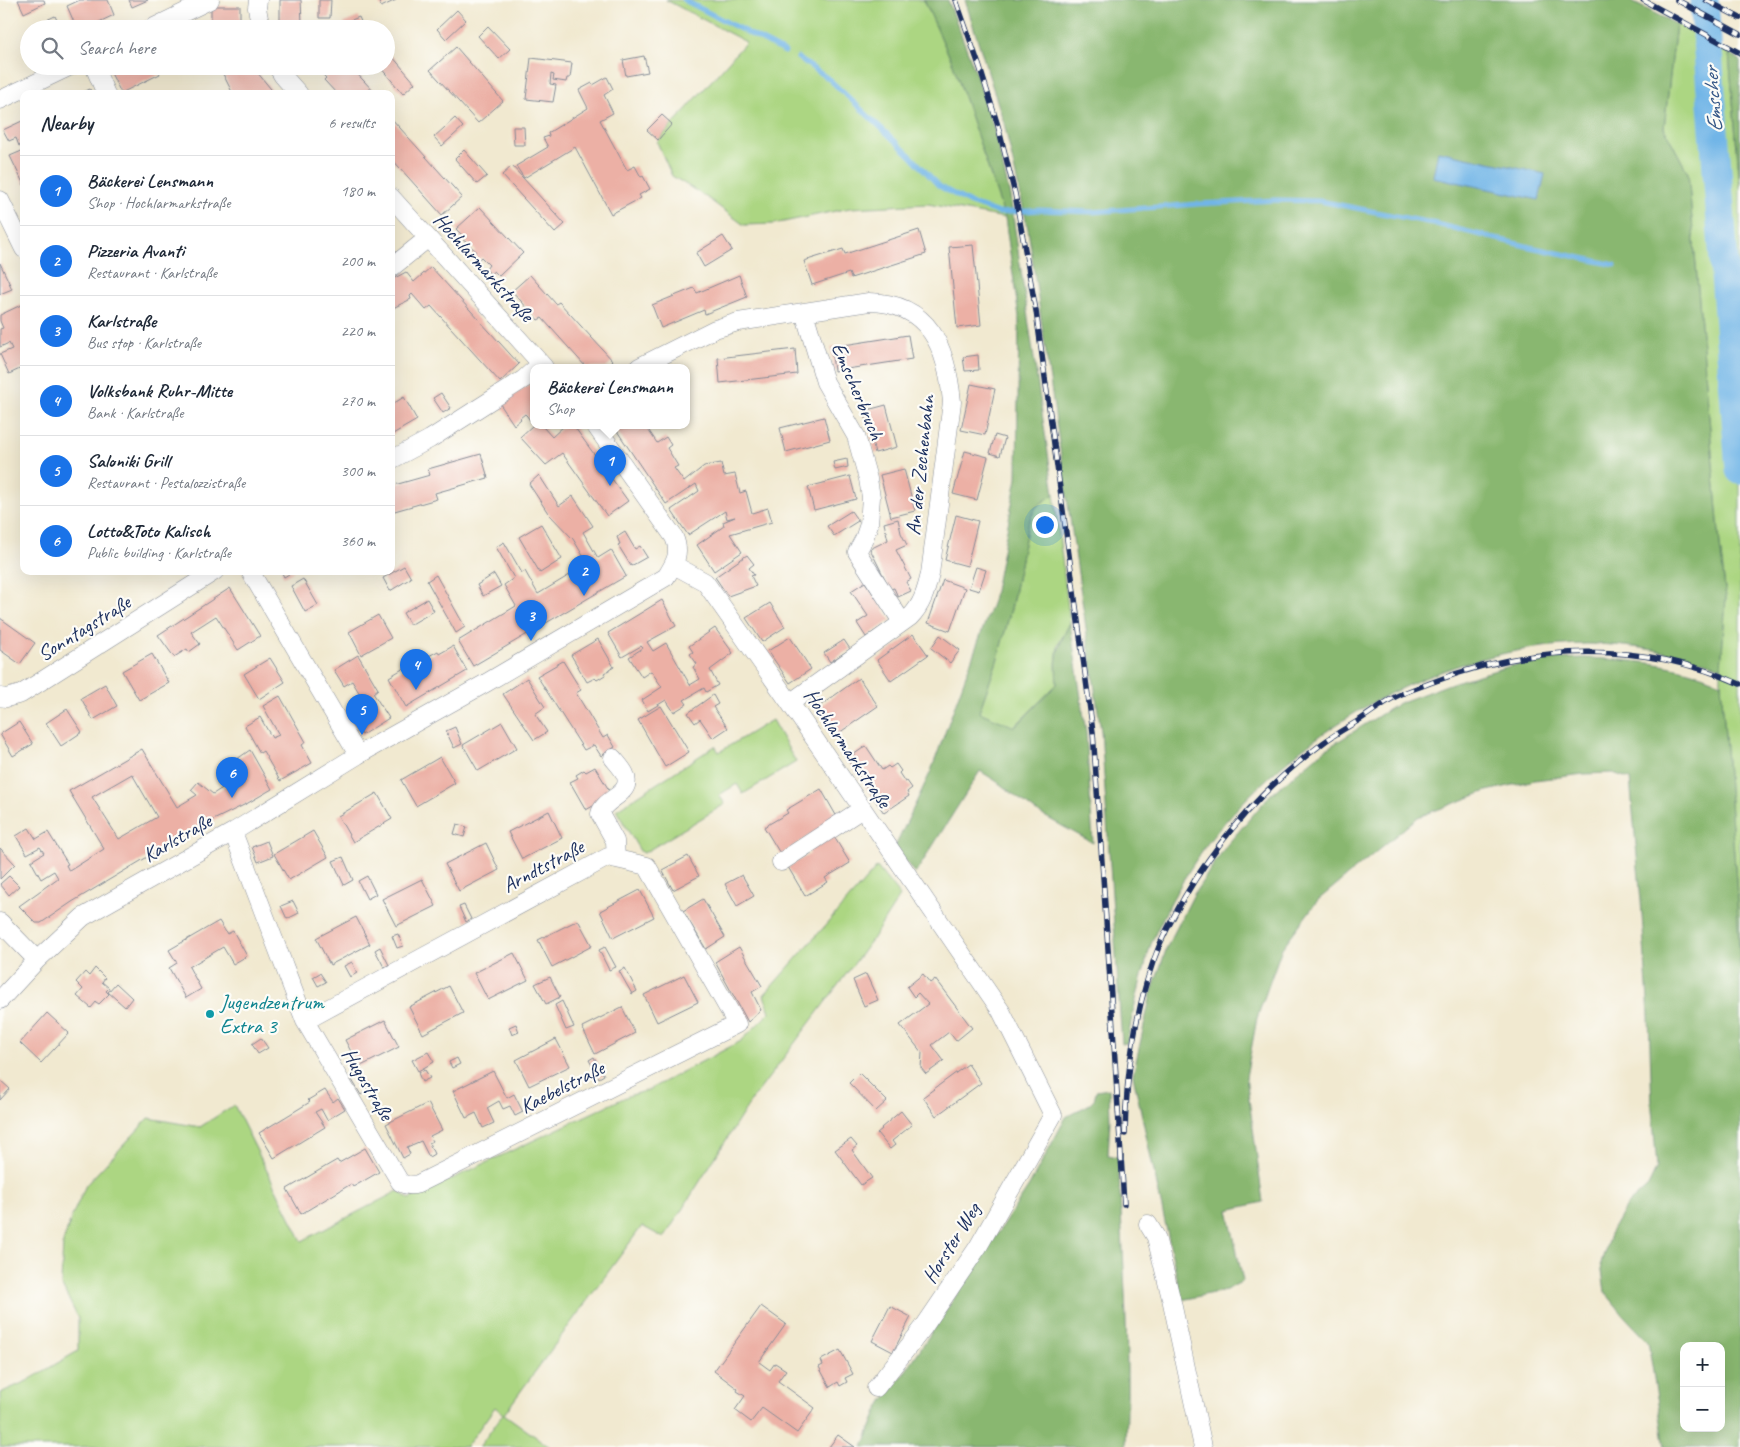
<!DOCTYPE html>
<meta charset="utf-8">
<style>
:root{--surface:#fff;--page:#f6f6f7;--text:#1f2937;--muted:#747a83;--line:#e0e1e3;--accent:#1a73e8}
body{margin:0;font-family:Caveat,sans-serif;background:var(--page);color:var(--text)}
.controls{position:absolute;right:15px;bottom:15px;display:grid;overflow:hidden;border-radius:10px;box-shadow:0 5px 20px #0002}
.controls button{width:45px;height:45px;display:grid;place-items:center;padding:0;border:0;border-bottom:1px solid var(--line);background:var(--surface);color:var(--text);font:25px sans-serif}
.you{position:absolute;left:1044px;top:524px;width:18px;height:18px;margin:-12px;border:4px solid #fff;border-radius:50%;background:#1a73e8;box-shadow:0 0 0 8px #1a73e833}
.badge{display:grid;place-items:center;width:32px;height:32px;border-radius:50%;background:var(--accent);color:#fff;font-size:16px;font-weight:700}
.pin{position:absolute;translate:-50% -41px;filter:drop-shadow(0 1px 2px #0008)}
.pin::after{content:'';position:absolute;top:26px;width:18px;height:15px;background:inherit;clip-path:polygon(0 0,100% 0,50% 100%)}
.popup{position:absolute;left:530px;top:364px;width:160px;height:65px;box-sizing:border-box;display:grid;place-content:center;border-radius:10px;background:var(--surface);filter:drop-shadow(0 1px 4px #0005);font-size:16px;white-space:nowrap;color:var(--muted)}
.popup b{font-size:19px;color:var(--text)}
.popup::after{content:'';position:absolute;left:50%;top:100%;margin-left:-10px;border:10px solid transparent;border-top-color:var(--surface)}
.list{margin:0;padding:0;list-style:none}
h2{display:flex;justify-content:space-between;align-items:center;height:65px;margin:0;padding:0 20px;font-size:21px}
h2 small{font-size:16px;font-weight:400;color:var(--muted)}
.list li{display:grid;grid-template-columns:32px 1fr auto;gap:15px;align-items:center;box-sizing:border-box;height:70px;padding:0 20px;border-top:1px solid var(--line)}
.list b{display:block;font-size:19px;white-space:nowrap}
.list p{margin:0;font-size:16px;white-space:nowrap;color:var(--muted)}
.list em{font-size:16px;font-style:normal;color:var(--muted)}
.icon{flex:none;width:28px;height:28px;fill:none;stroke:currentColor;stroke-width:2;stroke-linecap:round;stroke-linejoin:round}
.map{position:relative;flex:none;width:1740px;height:1447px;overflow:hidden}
.search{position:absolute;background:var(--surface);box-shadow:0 5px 20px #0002;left:20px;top:20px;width:375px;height:55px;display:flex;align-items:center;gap:12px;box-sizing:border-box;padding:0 18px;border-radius:28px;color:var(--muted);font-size:19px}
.panel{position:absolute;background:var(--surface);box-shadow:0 5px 20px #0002;left:20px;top:90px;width:375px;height:485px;border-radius:10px}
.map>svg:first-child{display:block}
</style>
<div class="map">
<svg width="1740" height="1447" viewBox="0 0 1740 1447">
<rect width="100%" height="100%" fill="#fdfcf7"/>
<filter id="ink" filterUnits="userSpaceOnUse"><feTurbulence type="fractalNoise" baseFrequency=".02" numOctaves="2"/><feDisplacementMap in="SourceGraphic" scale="10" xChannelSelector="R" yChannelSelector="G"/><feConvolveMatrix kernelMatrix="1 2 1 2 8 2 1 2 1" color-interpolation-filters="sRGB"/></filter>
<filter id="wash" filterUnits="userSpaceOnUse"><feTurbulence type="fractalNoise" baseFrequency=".0096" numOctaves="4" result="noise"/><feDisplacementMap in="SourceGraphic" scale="20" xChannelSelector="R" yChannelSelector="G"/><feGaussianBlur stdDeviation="1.12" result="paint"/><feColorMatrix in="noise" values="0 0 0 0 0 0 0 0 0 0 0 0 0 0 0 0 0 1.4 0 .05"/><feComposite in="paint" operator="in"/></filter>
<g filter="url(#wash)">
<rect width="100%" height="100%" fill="#f1e9d0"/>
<path fill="#acd682" stroke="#648270" d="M666 0H924L953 64 1005 218 928 204 850 208 774 224 744 225 706 197 672 176 657 142 746 42Z
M1676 24 1729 53 1740 186V967L1736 880 1721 683V667L1726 598 1720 545 1688 173 1664 128Z
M1054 494 1070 623 1058 645 1056 664 1057 684 1014 727 979 712 997 661 1011 609 1028 524 1036 507Z
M772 720 796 762 743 794 737 784 719 795 725 804 644 853 640 851 616 810 715 746 719 752Z
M877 867 900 896 871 941 749 1104 664 1238 642 1226 504 1414 550 1447H479L503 1414 495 1407 466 1447H0V1393L27 1381 78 1351V1318L61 1284 63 1242 72 1216 86 1185 149 1118 200 1127 234 1105 302 1241 398 1191 409 1199 628 1096 648 1090 741 1041 770 1012 764 995Z"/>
<path fill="#89b770" stroke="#527367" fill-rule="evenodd" d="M924 0H948L975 71 993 126 1010 196 1054 494 1036 507 1028 524 1011 609 997 661 979 712 1015 727 1057 684C1055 655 1057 648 1070 623L1086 732 1093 843 1035 811 996 781 980 771 915 874 895 847 931 771 993 601 1017 478 1019 317 1005 218 953 64Z
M965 0H1628L1676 24 1664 128 1688 173 1720 545 1726 598 1721 667C1678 653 1632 644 1587 644 1442 646 1304 725 1214 835 1192 862 1167 907 1153 939 1150 946 1148 954 1146 962 1138 989 1132 1016 1127 1043L1122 1044 1101 731 1028 229 1004 123Z
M1729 53 1740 60V186Z
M1585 658C1630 660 1679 663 1721 683L1736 880 1740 967V1447H1665L1648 1341 1625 1317 1605 1292 1601 1263 1610 1234 1626 1206 1648 1186 1657 1167 1652 1109 1649 1016 1641 901 1630 779 1613 773 1584 774 1535 780 1487 791 1418 817 1318 900 1282 948 1257 1018 1246 1077 1263 1202 1228 1210 1243 1281 1226 1290 1182 1300 1133 1075 1151 994 1167 947 1194 894 1226 846 1271 794 1326 749 1399 703 1455 682 1510 666 1553 659ZM1684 1346H1721V1428H1684Z
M1109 1089 1110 1120 1108 1155 1118 1157C1123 1253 1130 1350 1126 1447H863L877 1412 883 1401 903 1375 1029 1186 1066 1117 1090 1104 1094 1100 1096 1091Z"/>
<path fill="#71b5e7" stroke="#4672a2" d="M1438 151 1545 174 1539 200 1433 177Z"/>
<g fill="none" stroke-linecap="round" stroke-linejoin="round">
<path stroke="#71b5e7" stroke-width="5" d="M684 0 785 52
M798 58 829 79 912 157 939 186 970 203 999 213 1040 210 1092 212 1198 204 1276 200 1320 201 1432 223 1530 247 1615 265
M1713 261 1724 260"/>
<path stroke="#71b5e7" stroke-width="29" d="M1704 0 1740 470"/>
</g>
<g id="blocks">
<path fill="#ecb0a5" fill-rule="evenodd" d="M18 0H44L45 3 24 13Z
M80 0H108L114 15 84 29H77L67 6Z
M129 0H148L132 7Z
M280 0H301L302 23H280Z
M319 0H331L330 18H319Z
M378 0H396L381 7Z
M211 6H240V29H211Z
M457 10 466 20 446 39 437 29Z
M55 16 61 29H33L32 27Z
M359 17 364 29H346L344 23Z
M488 26 510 49 499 59 478 36Z
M456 47 503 101 478 123 430 70Z
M392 56 415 83 403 94 380 67 386 66V61Z
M644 56 648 72 626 76 623 60Z
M531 58 572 63 570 78H567L566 82 553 80 554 75 551 74 550 84 556 85 553 102 526 99Z
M120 66H156L160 74 121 93 110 71Z
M219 66H252L275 94H233Z
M315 66H350L376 94H337L324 80 326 78Z
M607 77 613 89 604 95 613 113 600 120 627 170 635 166 641 177 643 176 650 189 639 195 641 198 611 214 575 147 524 178 516 166 548 147 543 138 549 136 548 133 588 108 579 90 592 83 593 85Z
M90 89 92 94H79Z
M662 115 672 124 658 140 647 130Z
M391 118 462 197 442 215 391 158Z
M455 118 463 127 442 146 434 137Z
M22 121 24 124V144L19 146 16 138 9 141 3 130Z
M513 127H524L525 145H514Z
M24 150V185L10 156Z
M464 150 487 176 477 184 455 159Z
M512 166 565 224 555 233 502 175Z
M480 207 523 253 499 276 494 271 490 274 486 269 489 265 481 257 478 260 472 254 476 251 460 237 462 235 456 229Z
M919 230 926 254 851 278 849 273 812 285 804 261 843 249 845 254Z
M723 236 732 250 704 267 696 253Z
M973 245 981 325 957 328 949 247Z
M0 263 12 289 0 294Z
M431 267 519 364 500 382 431 306 426 310 412 294 410 296 411 299 391 309V280L406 272 414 282Z
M530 275 556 304 559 302 613 361 606 367H586L542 318 538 320 512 291Z
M739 275 747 297 705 314 704 310 661 328 652 305 694 288 697 293Z
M21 305 24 311V367L9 374 0 354 12 349 9 343 0 347V329L3 328 0 321V315Z
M908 335 912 359 834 371 831 347Z
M795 349 797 374 720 383 718 358Z
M978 355 979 370 965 371 963 357Z
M534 381V425H546L543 427 552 437 565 425H573L628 501 607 516 562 453 546 465 520 437 533 425 527 416 525 414 520 418 521 419 514 425 500 404Z
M971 384 995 389 985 435 961 430Z
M441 393 451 408 443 413 433 398Z
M404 397 417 420 391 435V405Z
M886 405 897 447 875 453 864 411Z
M824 417 830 440 786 452 780 428Z
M613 425H645L657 443 666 437 671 445 667 448 678 466 674 468 684 482 704 466 721 463 724 476 735 474 740 493 746 491 752 513 768 508 772 522 730 534 742 552 714 571 697 545 724 526 723 522 735 517 727 519 725 511 688 535 671 510 699 491 696 484 666 504Z
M995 435 1005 438 1000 456 990 453Z
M965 451 988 457 977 500 953 494Z
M481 454 488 478 435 493 437 499 391 512V486L430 475 428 469Z
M847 459 848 467 835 470 833 462Z
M904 469 915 511 891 517 880 475Z
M539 475 559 506 573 496 593 526 583 532 598 558 611 550 626 576 473 666 458 641 516 606 504 585 514 578 496 547 504 542 522 573 525 571 538 594 588 564 573 539 548 513 529 484Z
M850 476 856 499 814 510 808 487Z
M851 511 858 521 834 536 827 526Z
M956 515 978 521 967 566 945 560Z
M898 519 901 533 907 545 896 550 911 579 906 582 911 591 898 597 894 588 890 589 870 549 888 540 884 523Z
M541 524 562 559 540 573 519 537Z
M625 532 635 549 640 546 647 557 631 566 618 545 620 544 617 537Z
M747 555 754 564 749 568 754 575 751 576 756 586 728 596 715 577Z
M404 566 411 578 390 591 383 578Z
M976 567 986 570 979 591 969 588Z
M281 571H294L284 577Z
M494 574 501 586 483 596 477 585Z
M436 575 465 627 456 633 427 581Z
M303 579 318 605 305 612 291 586Z
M943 580 965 588 950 631 928 623Z
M865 582 891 620 866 637 857 623 868 616 851 591Z
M230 588 260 636 238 650 216 616 191 632 200 644 189 652 187 649 174 657 158 635Z
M427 599 434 611 410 625 403 613Z
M662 600 676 626 647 642 653 651 666 643 690 685 700 679 693 667 697 664 690 654 693 652 689 646 715 628 733 653 710 670 718 685 706 692 704 688 684 700 687 704 674 712 666 700 648 711 642 700 662 687 651 671 642 677 629 657 643 648 641 646 622 657 608 633Z
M770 603 785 627 762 642 746 618Z
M378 615 391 638 361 655 349 632Z
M0 618 35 643 20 664 0 650Z
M913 634 928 655 891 681 877 660Z
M940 635 960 650 950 663 931 648Z
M790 637 811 669 790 683 768 651Z
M598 639 614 667 604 673 605 675 597 680 595 678 587 682 571 655Z
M844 640 850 649 830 662 824 653Z
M453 646 467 671 406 707 389 677 416 661 419 665 429 660 427 657 438 651 439 654Z
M152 654 169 683 139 700 122 671Z
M358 655 378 689 373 693 389 718 362 735 346 709 363 699 352 681 344 686 334 670Z
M270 658 285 682 259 699 244 674Z
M563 661 581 690 576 693 603 738 608 735 615 747 601 756 594 745 584 750 537 676Z
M527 678 545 707 535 714 547 732 534 740 503 694Z
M859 678 878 706 836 735 817 708Z
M105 684 117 706 93 720 81 698Z
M713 695 718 704 713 707 728 728 713 738 700 719 695 723 688 713Z
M280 696 306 742 302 745 312 763 280 781 263 751 260 753 245 726 260 717 272 738 279 735 263 706Z
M661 706 689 752 665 767 638 720Z
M67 709 82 732 61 746 46 723Z
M19 722 33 744 13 756 0 734Z
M502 722 517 748 478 771 463 745Z
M455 727 462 744 454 748 446 731Z
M866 746 882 770 888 766 890 768 896 764 901 771 899 773 905 782 907 781 912 788 907 792 909 796 884 813 847 759Z
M142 749 177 807 197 795 191 790 198 782 213 794 244 774 237 759 250 750 272 789 248 803 191 831 72 902 41 923H36L19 906 58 878 54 871 41 879 31 861 44 853 40 847 27 854 16 836 29 828 36 839 48 832 68 864 66 865 69 871 104 849 69 791ZM132 774 157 817 119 839 92 797Z
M440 757 455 783 416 806 401 780Z
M595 767 612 795 586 810 570 782 578 778 576 775 584 770 586 772Z
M821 789 837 817 781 855 764 827 788 813 786 810Z
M377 793 392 819 353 842 338 816Z
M549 811 562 838 522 859 508 832Z
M457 824 467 827 464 837 454 834Z
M313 831 328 857 289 880 274 854Z
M833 835 850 863 825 878 828 882 805 896 788 867 810 854 808 850Z
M267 841 273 856 258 862 252 847Z
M486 843 499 870 459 891 445 864Z
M0 848 15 864 0 879Z
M688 856 699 876 673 890 662 870Z
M343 857 353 880 344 885 333 861Z
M742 875 754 896 737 906 725 884Z
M9 876 19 886 9 895 0 884Z
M367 876 376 894 367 899 358 881Z
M422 879 436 906 396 926 382 899Z
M640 890 654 917 613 938 600 911Z
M703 899 725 937 706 949 683 911Z
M293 901 299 913 287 919 281 906Z
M464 905 471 919 466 922 459 907Z
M356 917 370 944 330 965 316 938Z
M578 920 592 946 552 967 538 940Z
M219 921 227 934 233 931 247 956 233 964 223 947 189 967 201 989 186 998 169 968 177 963 169 950Z
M398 934 403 946 397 948 392 936Z
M380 947 389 965 384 967 375 950Z
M605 947 616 967 609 970 599 950Z
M739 947 762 986 752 992 761 1010 748 1022 715 962Z
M514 953 528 980 488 1000 474 973Z
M352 962 357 973 350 977 344 966Z
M95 968 105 978 102 982 109 988 106 991 109 994 99 1004 96 1002 91 1008 77 996 83 989 76 982 85 972 89 976Z
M625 968 637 991 632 994 619 971Z
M320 973 326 982 318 986 313 977Z
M866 974 878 1000 864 1006 853 980Z
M923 974 930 983 935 979 972 1028 956 1041 949 1032 932 1045 944 1061 926 1074 921 1068 922 1053 900 1025 928 1004 918 993 914 997 907 987Z
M684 975 698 1002 657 1022 644 995Z
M550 977 560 997 546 1004 535 984Z
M116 983 132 998 125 1007 108 992Z
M449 986 463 1013 423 1034 409 1007Z
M562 1001 574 1027 566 1030 555 1005Z
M622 1007 635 1033 595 1054 582 1027Z
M47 1013 69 1033 41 1063 20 1043Z
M385 1020 399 1047 359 1067 345 1040Z
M516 1024 519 1032 512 1035 509 1027Z
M261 1038 268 1048 258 1054 252 1044Z
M556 1039 570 1066 529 1086 516 1060Z
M428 1052 434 1062 418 1071 412 1060Z
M594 1057 604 1075 599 1078 589 1060Z
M457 1058 460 1064 452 1068 449 1062Z
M968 1064 981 1083 936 1116 923 1097Z
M425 1070 430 1078 422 1082 418 1073Z
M493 1071 507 1098 514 1094 523 1112 515 1116 510 1106 503 1109 499 1101 487 1108 494 1123 483 1128 476 1113 466 1118 453 1091Z
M859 1073 887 1101 876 1111 849 1083Z
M359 1076 368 1090 361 1095 352 1080Z
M0 1080 10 1089 0 1100Z
M325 1090 333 1102 338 1098 345 1109 327 1120 321 1109 315 1112 325 1127 274 1158 259 1133 310 1102 308 1100Z
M428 1103 442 1130 430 1136 433 1141 429 1143 434 1154 429 1157 421 1141 407 1147 410 1154 403 1158 386 1124Z
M901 1111 912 1125 892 1141 895 1145 890 1149 877 1133 882 1129 881 1128Z
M851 1139 857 1146 852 1150 872 1178 861 1185 835 1150Z
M365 1148 379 1172 353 1187 351 1184 301 1214 287 1189 337 1160 339 1163Z
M761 1306 786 1324 759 1362 770 1370 775 1363 786 1370 778 1381 815 1408 797 1433 762 1408 751 1422 735 1410 745 1396 737 1391 738 1389 714 1371Z
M890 1306 911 1317 893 1352 872 1341Z
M840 1350 853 1374 845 1378 847 1382 840 1386 838 1382 830 1387 819 1367 823 1365 821 1360Z
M838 1435 855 1447H829Z"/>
</g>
</g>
<g filter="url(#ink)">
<use href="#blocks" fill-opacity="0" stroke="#868c97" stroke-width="1"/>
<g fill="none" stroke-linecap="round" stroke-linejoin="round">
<g stroke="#868c97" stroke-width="19">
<path id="minor" d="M258 0 257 8 261 29
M150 29 210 0
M94 66 106 94
M277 66 283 76 299 94
M0 100 71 66
M391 197 544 367
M0 200 24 249
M391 268 428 238
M804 312 825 382 856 436 868 479 871 497 869 524 864 539 857 552 902 622
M639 367 715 329 738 322 869 302C930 303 947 348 952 402L930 574C926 591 922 605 910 617L790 703
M391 460 430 439 524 379 534 370
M674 565 705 582 790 703 1001 1011 1053 1115 978 1247 923 1328 876 1388
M250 571 358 755
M0 697 6 698 21 694 215 571
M613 758C617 763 622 768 625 774 634 795 603 798 600 814L615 841 616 859
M233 832 305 1021 400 1182C406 1186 411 1186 418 1184L737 1024 647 866 608 857 305 1021
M781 862 862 809
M0 922 37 960
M0 1000 37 960 83 917 233 832 358 755 486 683 666 577C675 563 681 553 674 537L595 425
M1148 1224 1156 1237 1171 1298 1203 1447"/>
</g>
<use href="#minor" stroke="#fff" stroke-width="18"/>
<g stroke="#1b2f5e" stroke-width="5.5">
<path id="rail" d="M956 0 980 68 998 126 1015 194 1036 311 1093 732 1108 949 1124 1204
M1643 0 1740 53
M1677 0 1740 34
M1706 0 1740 18
M1125 1134C1126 1073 1136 1001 1160 944 1164 935 1169 925 1174 916 1210 848 1261 789 1323 743 1335 734 1348 727 1361 719 1372 712 1383 703 1395 697 1407 691 1420 687 1433 682 1531 644 1643 640 1740 684"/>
</g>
<use href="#rail" stroke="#fdfcf7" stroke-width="4" stroke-dasharray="11" stroke-linecap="butt"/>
</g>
</g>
<circle fill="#0f9aa8" stroke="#fdfcf7" stroke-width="2" cx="210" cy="1014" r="5"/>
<g text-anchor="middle" stroke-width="4.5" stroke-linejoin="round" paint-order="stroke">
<g font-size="21" fill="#1b2f5e" stroke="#fdfcf7">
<text transform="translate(484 267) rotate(48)" y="7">Hochlarmarkstraße</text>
<text transform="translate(858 391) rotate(67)" y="7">Emscherbruch</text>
<text transform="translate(920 465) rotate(-84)" y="7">An der Zechenbahn</text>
<text transform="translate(84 628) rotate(-32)" y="7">Sonntagstraße</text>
<text transform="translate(848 748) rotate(56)" y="7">Hochlarmarkstraße</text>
<text transform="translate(177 838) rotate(-30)" y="7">Karlstraße</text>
<text transform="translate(543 866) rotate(-28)" y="7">Arndtstraße</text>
<text transform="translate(368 1084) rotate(59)" y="7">Hugostraße</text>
<text transform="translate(562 1087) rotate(-27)" y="7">Kaebelstraße</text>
<text transform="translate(951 1243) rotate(-58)" y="7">Horster Weg</text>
</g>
<g font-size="21" fill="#0d838f" stroke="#fdfcf7" text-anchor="start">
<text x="220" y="1009">Jugendzentrum<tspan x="220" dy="24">Extra 3</tspan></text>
</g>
<g font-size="22" font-style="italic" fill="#355787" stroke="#fdfcf7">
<text transform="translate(1712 100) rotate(-94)" y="8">Emscher</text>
</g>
</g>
</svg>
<div class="controls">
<button>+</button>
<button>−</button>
</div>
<div class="you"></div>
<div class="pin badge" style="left:610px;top:486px">1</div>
<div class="popup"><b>Bäckerei Lensmann</b>Shop</div>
<div class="pin badge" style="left:584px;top:596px">2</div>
<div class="pin badge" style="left:531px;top:641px">3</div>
<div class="pin badge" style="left:416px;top:690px">4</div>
<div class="pin badge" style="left:362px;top:735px">5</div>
<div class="pin badge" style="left:232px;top:798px">6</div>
<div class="search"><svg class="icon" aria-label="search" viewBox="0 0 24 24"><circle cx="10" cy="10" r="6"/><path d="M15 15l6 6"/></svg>Search here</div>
<section class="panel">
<h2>Nearby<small>6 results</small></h2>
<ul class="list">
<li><span class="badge">1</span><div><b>Bäckerei Lensmann</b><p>Shop · Hochlarmarkstraße</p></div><em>180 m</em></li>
<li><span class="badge">2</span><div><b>Pizzeria Avanti</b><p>Restaurant · Karlstraße</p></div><em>200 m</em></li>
<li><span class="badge">3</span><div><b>Karlstraße</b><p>Bus stop · Karlstraße</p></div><em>220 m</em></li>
<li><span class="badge">4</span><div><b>Volksbank Ruhr-Mitte</b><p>Bank · Karlstraße</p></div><em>270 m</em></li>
<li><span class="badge">5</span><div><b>Saloniki Grill</b><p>Restaurant · Pestalozzistraße</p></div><em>300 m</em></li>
<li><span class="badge">6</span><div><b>Lotto&amp;Toto Kalisch</b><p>Public building · Karlstraße</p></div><em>360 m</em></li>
</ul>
</section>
</div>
